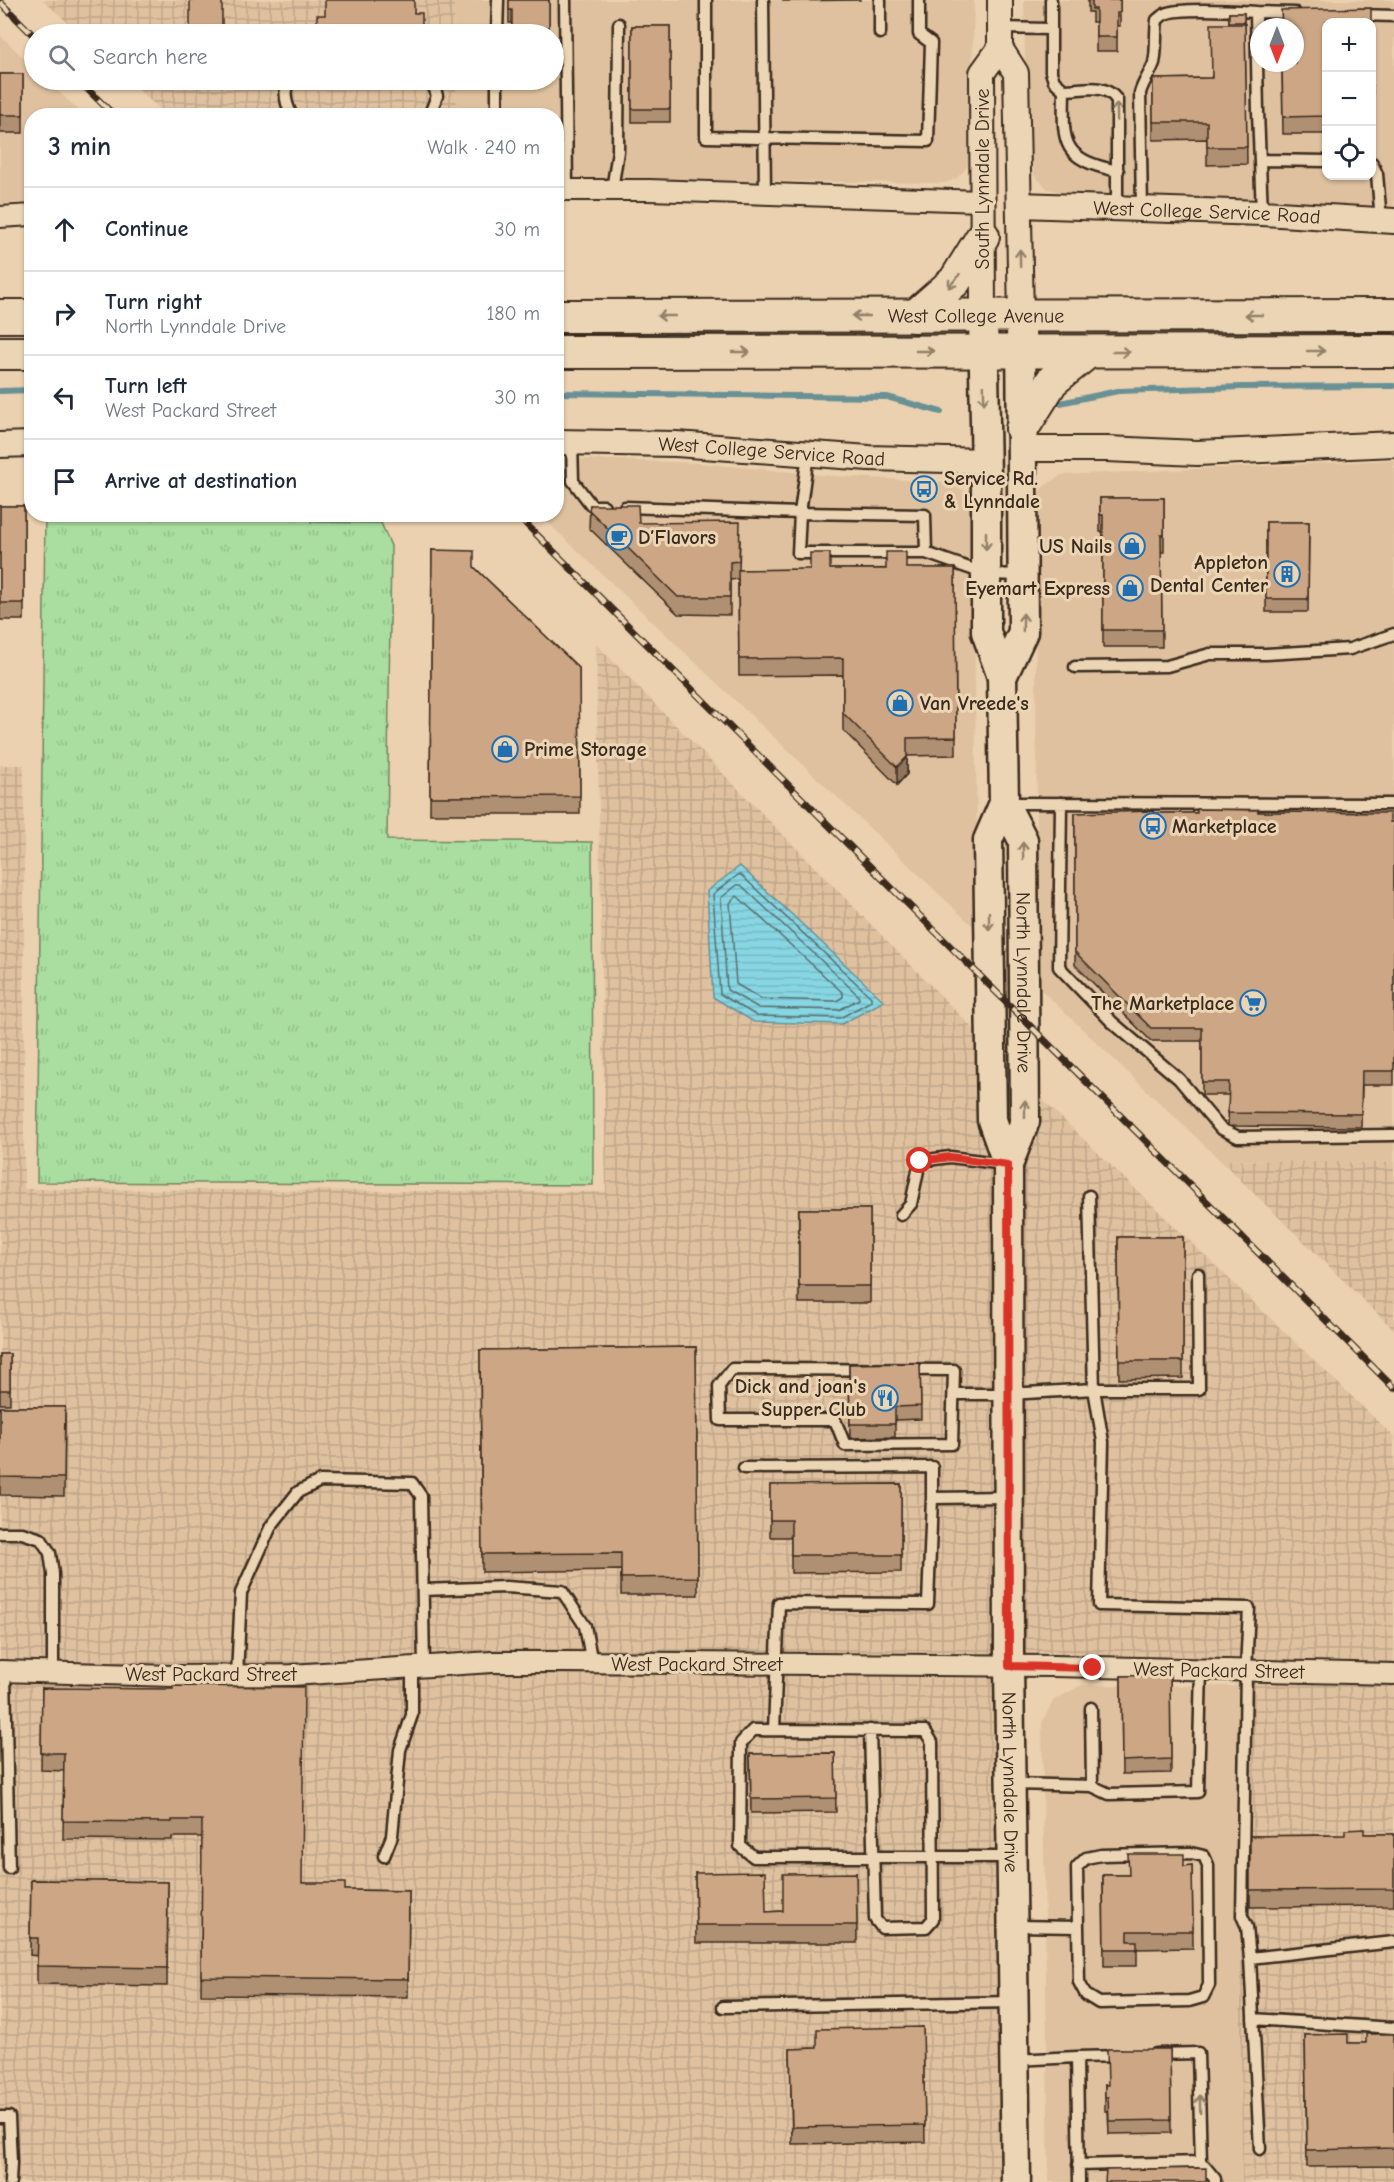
<!DOCTYPE html>
<meta charset="utf-8">
<style>
:root{--surface:#fff;--page:#f6f6f7;--text:#1f2937;--muted:#747a83;--line:#e0e1e3}
body{margin:0;font-family:"Comic Neue",sans-serif;background:var(--page);color:var(--text)}
.controls{position:absolute;right:18px;top:18px;display:grid;overflow:hidden;border-radius:12px;box-shadow:0 2px 4px #0004}
.controls button{width:54px;height:54px;display:grid;place-items:center;padding:0;border:0;border-bottom:2px solid var(--line);background:var(--surface);color:var(--text);font:30px sans-serif}
.compass{position:absolute;left:1250px;top:18px;width:54px;height:54px;border-radius:50%;background:var(--surface);box-shadow:0 2px 4px #0004;rotate:180deg}
.stop{position:absolute;width:18px;height:18px;margin:-14px;border:4px solid #d93025;border-radius:50%;background:#fff}
.stop.end{background:#d93025;border-color:#fff;box-shadow:0 2px 6px #0008}
.list{margin:0;padding:0;list-style:none}
h2{display:flex;justify-content:space-between;align-items:center;height:78px;margin:0;padding:0 24px;font-size:26px}
h2 small{font-size:20px;font-weight:400;color:var(--muted)}
.list li{display:grid;grid-template-columns:39px 1fr auto;gap:18px;align-items:center;box-sizing:border-box;height:84px;padding:0 24px;border-top:2px solid var(--line)}
.list b{display:block;font-size:22px;white-space:nowrap}
.list p{margin:0;font-size:20px;white-space:nowrap;color:var(--muted)}
.list em{font-size:20px;font-style:normal;color:var(--muted)}
.icon{flex:none;width:33px;height:33px;fill:none;stroke:currentColor;stroke-width:2;stroke-linecap:round;stroke-linejoin:round}
.map{position:relative;flex:none;width:1394px;height:2182px;overflow:hidden}
.search{position:absolute;background:var(--surface);box-shadow:0 2px 4px #0004;left:24px;top:24px;width:540px;height:66px;display:flex;align-items:center;gap:15px;box-sizing:border-box;padding:0 21px;border-radius:33px;color:var(--muted);font-size:22px}
.panel{position:absolute;background:var(--surface);box-shadow:0 2px 4px #0004;left:24px;top:108px;width:540px;height:414px;border-radius:24px}
.map>svg:first-child{display:block}
</style>
<div class="map">
<svg width="1394" height="2182" viewBox="0 0 1394 2182">
<defs>
<pattern id="industrial-grid" width="8" height="8" patternUnits="userSpaceOnUse" patternTransform="scale(1.5)"><rect width="8" height="8" fill="#dfc19f"/><path d="M0 4h8M4 0v8" fill="none" stroke="#c0a688"/></pattern>
<pattern id="grass-tufts" width="24" height="20" patternUnits="userSpaceOnUse" patternTransform="scale(1.5)"><rect width="24" height="20" fill="#a9dea0"/><path d="M3 7l-1-3M5 7V3M7 7l1-3M15 17l-1-3M17 17v-4M19 17l1-3" fill="none" stroke="#92bf89"/></pattern>
<pattern id="water-rules" width="6" height="5" patternUnits="userSpaceOnUse" patternTransform="scale(1.5)"><rect width="6" height="5" fill="#87d6e4"/><path d="M0 2.5h6" fill="none" stroke="#75b8c3"/></pattern>
</defs>
<rect width="100%" height="100%" fill="#ebd1af"/>
<filter id="ink" filterUnits="userSpaceOnUse"><feTurbulence type="fractalNoise" baseFrequency=".0167" numOctaves="2"/><feDisplacementMap in="SourceGraphic" scale="12" xChannelSelector="R" yChannelSelector="G"/><feConvolveMatrix kernelMatrix="1 2 1 2 8 2 1 2 1" color-interpolation-filters="sRGB"/></filter>
<g filter="url(#ink)">
<path fill="#dfc19f" fill-rule="evenodd" d="M454 0H974L970 153 967 167 957 178 945 183 557 179 556 116 457 115 456 80H554V34H455Z
M1024 0H1394V210L1207 197 1068 194 1048 189 1034 175 1026 113ZM1326 22H1372V176H1326ZM1259 27H1295V63H1259Z
M0 35 34 68V80H46L84 115 32 116 31 202 0 204Z
M557 458 698 463 833 476 945 482 963 490 971 503 973 524 978 931 540 515 556 514Z
M1394 460V1163L1220 1160 1038 987 1035 504 1037 496 1043 487 1061 475Z
M1082 1685 1238 1686 1242 2182H1049L1042 1722 1054 1700Z"/>
<path fill="url(#industrial-grid)" d="M43 0H454L455 34H80Z
M128 80H456L457 115H166Z
M596 644 1049 1106 1394 1437V2182H1242L1238 1686 1201 1668 1010 1666 1016 2182H0V765H24V1189L606 1192Z
M1220 1160 1394 1163V1330Z"/>
<path fill="url(#grass-tufts)" stroke="#72845f" stroke-width="1.5" d="M311 515V522L381 523 391 546 387 840 592 842 593 1185 37 1182 45 515Z"/>
<path fill="url(#water-rules)" stroke="#699195" stroke-width="1.5" d="M740 866 884 1001 842 1024 754 1022 713 997 707 891Z"/>
<g fill="none" stroke-linecap="round" stroke-linejoin="round">
<path stroke="#596f6d" stroke-width="1.5" d="M738 875H741L871 997V1001L840 1018 757 1016 720 994 713 894Z
M737 885H741L858 995 859 999 839 1010 759 1008 727 990 721 898Z
M737 896 843 993V997L836 1001 761 999 736 984 730 903Z"/>
<path stroke="#699195" stroke-width="6" d="M0 391 32 390
M556 393 887 397 941 412
M1060 403 1118 391 1242 387 1394 386"/>
<g stroke="#3b2a1e" stroke-width="15">
<path id="service" d="M565 0 567 190
M706 0V137L928 141 931 43 919 34V0
M763 0 765 194
M880 0V33
M1051 0V72L1054 81 1064 90C1084 90 1104 82 1117 100V208
M1256 12 1295 13
M1359 15 1394 16
M1000 28 1050 29
M497 34 498 0
M290 80C282 90 286 104 292 116
M426 80 433 83 437 96 429 116
M1064 90C1063 143 1060 159 1118 171
M497 116V80
M1260 160 1326 161
M1372 163 1377 174 1381 220
M612 190 618 151 619 24
M1142 209 1140 93C1143 82 1150 74 1154 63 1157 50 1155 34 1157 20 1160 18 1162 15 1165 14 1179 7 1239 11 1256 12L1258 112 1262 213
M572 442 573 481 592 506H604
M625 507 800 513 808 454
M926 553 925 515 800 513 798 553H926L986 574 1023 575
M1075 667 1167 666 1210 654H1266L1350 649 1394 634
M1007 803 1394 804
M1061 803 1059 967 1112 1022 1179 1079 1220 1128 1238 1137 1394 1135
M1089 1196 1094 1389H1199L1198 1274
M901 1215 911 1204 920 1161 950 1157 1005 1164
M732 1369 954 1370 952 1444 845 1445 835 1420H720L719 1386Z
M954 1394H1009L1094 1389 1103 1442 1099 1605 1249 1608 1246 1670 1242 1916 1247 1927 1250 1958 1260 2149
M744 1468 932 1467V1498
M0 1533H22L41 1539 50 1553 53 1574V1673
M423 1590 506 1587 562 1591 585 1626 592 1663
M5 1672 9 1868
M237 1675 241 1593 271 1526 298 1492 320 1481 412 1483 421 1496 424 1666
M1091 1708 1092 1786
M774 1730 779 1603 928 1604 932 1498 1008 1497
M870 1730 875 1919 882 1928 926 1927 933 1919 932 1742 925 1731 753 1730 741 1743 740 1846 754 1857C840 1857 925 1857 1011 1857
M1013 1784 1092 1786 1109 1794 1198 1792 1201 1668
M384 1856 392 1836 400 1750 412 1715V1667
M1015 1926 1078 1927 1079 1982 1086 1995 1099 2003 1189 2001 1203 1997 1209 1985 1208 1865 1204 1856 1191 1853 1101 1855 1086 1858 1077 1867 1078 1927
M1250 1958 1394 1942
M723 2007 1013 2002
M1253 2019 1394 2028
M1156 2054 1198 2053 1201 2162 1215 2179V2182
M1077 2057 1122 2056
M1014 2060 1077 2057 1079 2182
M0 2117H9L11 2162 10 2182
M1078 2165 1201 2162"/>
</g>
<g stroke="#3b2a1e" stroke-width="24">
<path id="minor" d="M556 190H649L982 201
M0 217 32 215
M0 1671 174 1676 292 1675 492 1662H565L1053 1666 1394 1674"/>
</g>
<g stroke="#3b2a1e" stroke-width="28">
<g id="tertiary">
<path d="M1000 0V48L1016 73 1021 316"/>
<path id="s1" d="M1019 205 1262 213 1394 221"/>
<path d="M983 315 982 73 1000 48"/>
<path id="s2" d="M556 442 676 444 869 458 986 461"/>
<path d="M0 445 32 444"/>
<path d="M1021 449H1107L1197 453 1394 444"/>
</g>
</g>
<g stroke="#3b2a1e" stroke-width="33">
<g id="secondary">
<path id="s3" d="M983 315 986 477V632L1002 677 1004 803 988 840 992 1120 1008 1165 1009 1666 1016 2182"/>
<path d="M1002 677 1023 632 1021 316"/>
<path id="s4" d="M1004 803 1023 840 1025 1121 1008 1165"/>
</g>
</g>
<g stroke="#3b2a1e" stroke-width="36">
<g id="primary">
<path d="M0 316H32"/>
<path id="s5" d="M556 316 1394 315"/>
<path d="M915 316 955 281 983 236"/>
<path d="M556 352 1394 351"/>
<path d="M0 353H32"/>
<path d="M1022 429 1052 381 1088 352"/>
</g>
</g>
<use href="#service" stroke="#ebd5b4" stroke-width="10"/>
<use href="#minor" stroke="#ebd5b4" stroke-width="20"/>
<use href="#tertiary" stroke="#ebd5b4" stroke-width="24"/>
<use href="#secondary" stroke="#ebd5b4" stroke-width="28"/>
<use href="#primary" stroke="#ebd5b4" stroke-width="32"/>
<g stroke="#3b2a1e" stroke-width="7">
<path id="rail" d="M0 2 34 36
M78 80 115 116
M516 514 1394 1388"/>
</g>
<use href="#rail" stroke="#ebd5b4" stroke-width="4.5" stroke-dasharray="14" stroke-linecap="butt"/>
</g>
<path fill="#b09072" stroke="#3b2a1e" stroke-width="1.5" d="M509 0H549V34H512V23H509Z
M783 0H861L783 1Z
M1088 0H1120V26H1117V51H1096V22H1092V12H1088Z
M1229 13H1244V24H1245L1247 164 1207 165V139L1153 140V79L1211 78 1229 24Z
M1326 22V134H1283L1282 63Z
M632 26H670V122H632Z
M1371 35 1373 115V133H1371Z
M0 74H23V133H0Z
M1100 498H1164V552H1161L1162 647H1103V532H1100Z
M590 505 639 523 740 540 739 570 955 568 956 755 907 756V774L897 785 843 730V675L739 676 738 579 730 580V615L678 614 589 528Z
M0 506H24V620H0Z
M1266 522H1309L1308 612H1266Z
M432 550 474 567 579 668 580 814H430Z
M1258 812 1394 822V1085H1362L1361 1127 1228 1126 1229 1095H1202V1041H1151L1075 965V813H1197Z
M799 1209H870V1303H799Z
M1118 1237H1183V1378L1119 1379Z
M696 1347 698 1595H621V1570L482 1572 480 1350Z
M0 1354H10V1404H0Z
M920 1363 921 1419 895 1420V1437L850 1438 849 1364Z
M0 1407H65L64 1496 0 1495Z
M901 1484V1572L791 1573V1537H770V1485Z
M1170 1675 1171 1773 1122 1774 1121 1676Z
M42 1688 303 1883 345 1890 409 1891 408 1997 201 1995 202 1837H172V1840L63 1839 64 1771 41 1770Z
M835 1753 836 1812 751 1813 750 1754Z
M1364 1834H1394V1906L1250 1907V1836L1345 1835Z
M1192 1865 1193 1948 1137 1949V1966H1104L1103 1875H1128L1184 1866Z
M695 1873 766 1912 783 1911 856 1873 857 1943H696Z
M31 1880 168 1882 167 1986 37 1984V1956L30 1955Z
M923 2027 925 2142 792 2144 790 2049 817 2048Z
M1394 2034V2166L1307 2167 1305 2035 1348 2043H1366Z
M1170 2049 1171 2133 1109 2134 1108 2111H1105V2085H1108Z"/>
<path fill="#90755d" stroke="#3b2a1e" stroke-width="1.5" d="M907 757V774L897 785V767Z"/>
<path fill="#cda785" stroke="#3b2a1e" stroke-width="1.5" d="M190 0H222V34H190Z
M325 0H414V13H422V34H317V15H325Z
M509 0H549V31H543V29H512V10H509Z
M1092 0H1120V13H1117V37H1096V9H1092Z
M1371 8V22H1326V116L1283 117 1282 63H1295V27H1282L1281 10Z
M1229 13H1244V22H1229Z
M1211 24H1245L1247 147H1207V122H1153V79L1212 78Z
M632 26H670V109H632Z
M1371 35 1373 115H1371Z
M0 74H23V115H0Z
M1100 498H1164V535H1161L1162 630H1103V515H1100Z
M590 505H638L639 523 740 522 739 561 730 562V597H678L589 510Z
M0 506H24V603H0Z
M1266 522H1309L1308 599H1266Z
M432 550 474 551V567L579 668 580 796 430 797Z
M886 552H906V568H955L956 737 907 738V757L897 767 843 713V658L739 659 738 570 810 569V553H830V569H886Z
M1197 809 1258 810V812L1390 813V822H1394V1071H1362L1361 1114 1228 1113 1229 1082H1202V1028H1151L1075 952V813L1154 811V813H1197Z
M799 1209H870V1286H799Z
M1118 1237H1183V1361H1119Z
M696 1347 698 1577 621 1578V1553L482 1554 480 1350Z
M0 1354H10V1390H0Z
M920 1363 921 1406 895 1407V1424H850L849 1364Z
M0 1407H65L64 1478 0 1477Z
M901 1484V1555H791V1520H770V1485Z
M1170 1675 1171 1759 1122 1761 1121 1676Z
M173 1686 304 1687 302 1883H345V1890L409 1891 408 1979 201 1977 202 1820H172V1822L63 1821 64 1753H41L42 1688 173 1689Z
M835 1753 836 1798 751 1799 750 1754Z
M1364 1829V1834H1394V1889L1250 1890V1836L1345 1835V1830Z
M1128 1854H1184V1866L1192 1865 1193 1931H1128V1941H1137V1949H1104L1103 1875H1129Z
M765 1872 766 1912 783 1911V1874L856 1873 857 1925H696L695 1873Z
M31 1880 168 1882 167 1968 37 1966 38 1938H30Z
M923 2027 925 2125 792 2127 790 2049 817 2048V2029Z
M1348 2034V2043H1366V2034H1394V2148L1307 2150 1305 2035Z
M1107 2049H1170L1171 2120 1109 2121 1108 2097H1105V2085H1108Z
M1206 2168V2182H1105L1106 2170Z"/>
<defs><path id="oneway-shaft" d="M-6 0H5M1.5-3L5.5 0L1.5 3" fill="none" stroke-width="1.6" stroke-linecap="round" stroke-linejoin="round" transform="scale(1.5)"/></defs>
<g stroke="#938069">
<use href="#oneway-shaft" transform="translate(1117 112) rotate(-91)"/>
<use href="#oneway-shaft" transform="translate(1020 258) rotate(-91)"/>
<use href="#oneway-shaft" transform="translate(954 281) rotate(129)"/>
<use href="#oneway-shaft" transform="translate(1254 315) rotate(180)"/>
<use href="#oneway-shaft" transform="translate(666 316) rotate(180)"/>
<use href="#oneway-shaft" transform="translate(861 316) rotate(180)"/>
<use href="#oneway-shaft" transform="translate(925 351)"/>
<use href="#oneway-shaft" transform="translate(1316 351)"/>
<use href="#oneway-shaft" transform="translate(741 352)"/>
<use href="#oneway-shaft" transform="translate(1121 352)"/>
<use href="#oneway-shaft" transform="translate(984 395) rotate(89)"/>
<use href="#oneway-shaft" transform="translate(986 541) rotate(90)"/>
<use href="#oneway-shaft" transform="translate(1023 622) rotate(-89)"/>
<use href="#oneway-shaft" transform="translate(1023 851) rotate(-91)"/>
<use href="#oneway-shaft" transform="translate(989 921) rotate(90)"/>
<use href="#oneway-shaft" transform="translate(1025 1109) rotate(-90)"/>
<use href="#oneway-shaft" transform="translate(1200 2104) rotate(-91)"/>
</g>
</g>
<g fill="none" stroke-linecap="round" stroke-linejoin="round" filter="url(#ink)">
<path stroke="#d93025" stroke-width="8" d="M920 1161 950 1157 1008 1165 1009 1666 1093 1668"/>
</g>
<defs>
<g id="bus-ring" transform="scale(1.35)"><circle r="9.5" fill="#ebd5b4" stroke="#1f6fb2" stroke-width="1.5"/><path d="M-5-6H5V4H4V6H2V4H-2V6H-4V4H-5ZM-3.5-4V0h7V-4ZM-3.5 1.2v1.5H-2V1.2ZM2 1.2v1.5H3.5V1.2Z" fill="#1f6fb2"/></g>
<g id="cafe-ring" transform="scale(1.35)"><circle r="9.5" fill="#ebd5b4" stroke="#1f6fb2" stroke-width="1.5"/><path d="M-5.5-4.5H6V0H3Q3 3.5 0 3.5H-2.5Q-5.5 3.5-5.5 0ZM3-3.2v2h1.7v-2ZM-6 4.5H4V6H-6Z" fill="#1f6fb2"/></g>
<g id="shop-ring" transform="scale(1.35)"><circle r="9.5" fill="#ebd5b4" stroke="#1f6fb2" stroke-width="1.5"/><path d="M-5-2.5h2.3a2.7 3.5 0 0 1 5.4 0H5L5.5 6h-11ZM-1.5-2.5h3a1.5 2.3 0 0 0-3 0Z" fill="#1f6fb2"/></g>
<g id="building-ring" transform="scale(1.35)"><circle r="9.5" fill="#ebd5b4" stroke="#1f6fb2" stroke-width="1.5"/><path d="M-4-6H4V6H1V3H-1V6H-4ZM-2.5-4.3h1.7v1.8h-1.7ZM.8-4.3h1.7v1.8H.8ZM-2.5-1h1.7V.8h-1.7ZM.8-1h1.7V.8H.8Z" fill="#1f6fb2"/></g>
<g id="supermarket-ring" transform="scale(1.35)"><circle r="9.5" fill="#ebd5b4" stroke="#1f6fb2" stroke-width="1.5"/><path d="M-6-5.5h2.5l.6 2H6L4.5 2H-2.5L-4.4-4H-6ZM-1.5 3.2a1.3 1.3 0 1 0 .1 0ZM3 3.2a1.3 1.3 0 1 0 .1 0Z" fill="#1f6fb2"/></g>
<g id="restaurant-ring" transform="scale(1.35)"><circle r="9.5" fill="#ebd5b4" stroke="#1f6fb2" stroke-width="1.5"/><path d="M-5-6h1v4h1v-4h1v4h1v-4h1v5L-1.5 .5V6h-2V.5L-5-1ZM5-6V6H3V1.5H1.5Q1.5-4 5-6Z" fill="#1f6fb2"/></g>
</defs>
<g fill-rule="evenodd">
<use href="#bus-ring" x="924" y="489"/>
<use href="#cafe-ring" x="619" y="537"/>
<use href="#shop-ring" x="1132" y="546"/>
<use href="#building-ring" x="1287" y="574"/>
<use href="#shop-ring" x="1130" y="588"/>
<use href="#shop-ring" x="900" y="703"/>
<use href="#shop-ring" x="505" y="749"/>
<use href="#bus-ring" x="1153" y="826"/>
<use href="#supermarket-ring" x="1253" y="1003"/>
<use href="#restaurant-ring" x="885" y="1398"/>
</g>
<g text-anchor="middle" stroke-width="6" stroke-linejoin="round" paint-order="stroke">
<g font-size="20" fill="#3b2a1e" stroke="#ebd5b4">
<text transform="translate(982 179) rotate(-90)" y="7">South Lynndale Drive</text>
<text dy="7" stroke="none"><textPath href="#s1" startOffset="188">West College Service Road</textPath></text>
<text dy="7" stroke="none"><textPath href="#s5" startOffset="420">West College Avenue</textPath></text>
<text dy="7" stroke="none"><textPath href="#s2" startOffset="216">West College Service Road</textPath></text>
<text dy="7" stroke="none"><textPath href="#s4" startOffset="184">North Lynndale Drive</textPath></text>
<text x="697" y="1671">West Packard Street</text>
<text transform="translate(1219 1670) rotate(1)" y="7">West Packard Street</text>
<text x="211" y="1681">West Packard Street</text>
<text dy="7" stroke="none"><textPath href="#s3" startOffset="1476">North Lynndale Drive</textPath></text>
</g>
<g font-size="20" font-weight="bold" fill="#3b2a1e" stroke="#ebd5b4" text-anchor="start">
<text x="944" y="485">Service Rd.<tspan x="944" dy="23">&amp; Lynndale</tspan></text>
<text x="638" y="544">D’Flavors</text>
<text x="1112" y="553" text-anchor="end">US Nails</text>
<text x="1268" y="569" text-anchor="end">Appleton<tspan x="1268" dy="23">Dental Center</tspan></text>
<text x="1110" y="595" text-anchor="end">Eyemart Express</text>
<text x="920" y="710">Van Vreede's</text>
<text x="524" y="756">Prime Storage</text>
<text x="1172" y="833">Marketplace</text>
<text x="1234" y="1010" text-anchor="end">The Marketplace</text>
<text x="866" y="1393" text-anchor="end">Dick and joan's<tspan x="866" dy="23">Supper Club</tspan></text>
</g>
</g>
</svg>
<div class="controls">
<button>+</button>
<button>−</button>
<button><svg class="icon" aria-label="locate" viewBox="0 0 24 24"><circle cx="12" cy="12" r="6"/><path d="M12 2v4M12 18v4M2 12h4M18 12h4"/></svg></button>
</div>
<svg class="compass" viewBox="-18 -18 36 36"><path d="M0-13l5 13h-10z" fill="#e53935"/><path d="M0 13l5-13h-10z" fill="#747a83"/></svg>
<div class="stop" style="left:920px;top:1161px"></div>
<div class="stop end" style="left:1093px;top:1668px"></div>
<div class="search"><svg class="icon" aria-label="search" viewBox="0 0 24 24"><circle cx="10" cy="10" r="6"/><path d="M15 15l6 6"/></svg>Search here</div>
<section class="panel">
<h2>3 min<small>Walk · 240 m</small></h2>
<ul class="list">
<li><svg class="icon" aria-label="ahead" viewBox="0 0 24 24"><path d="M12 20V5M6 11l6-6 6 6"/></svg><div><b>Continue</b></div><em>30 m</em></li>
<li><svg class="icon" aria-label="right" viewBox="0 0 24 24"><path d="M7 20v-9h11M14 6l5 5-5 5"/></svg><div><b>Turn right</b><p>North Lynndale Drive</p></div><em>180 m</em></li>
<li><svg class="icon" aria-label="left" viewBox="0 0 24 24"><path d="M17 20v-9H6M10 6l-5 5 5 5"/></svg><div><b>Turn left</b><p>West Packard Street</p></div><em>30 m</em></li>
<li><svg class="icon" aria-label="arrive" viewBox="0 0 24 24"><path d="M6 21V4h12l-3 4 3 4H6"/></svg><div><b>Arrive at destination</b></div></li>
</ul>
</section>
</div>
